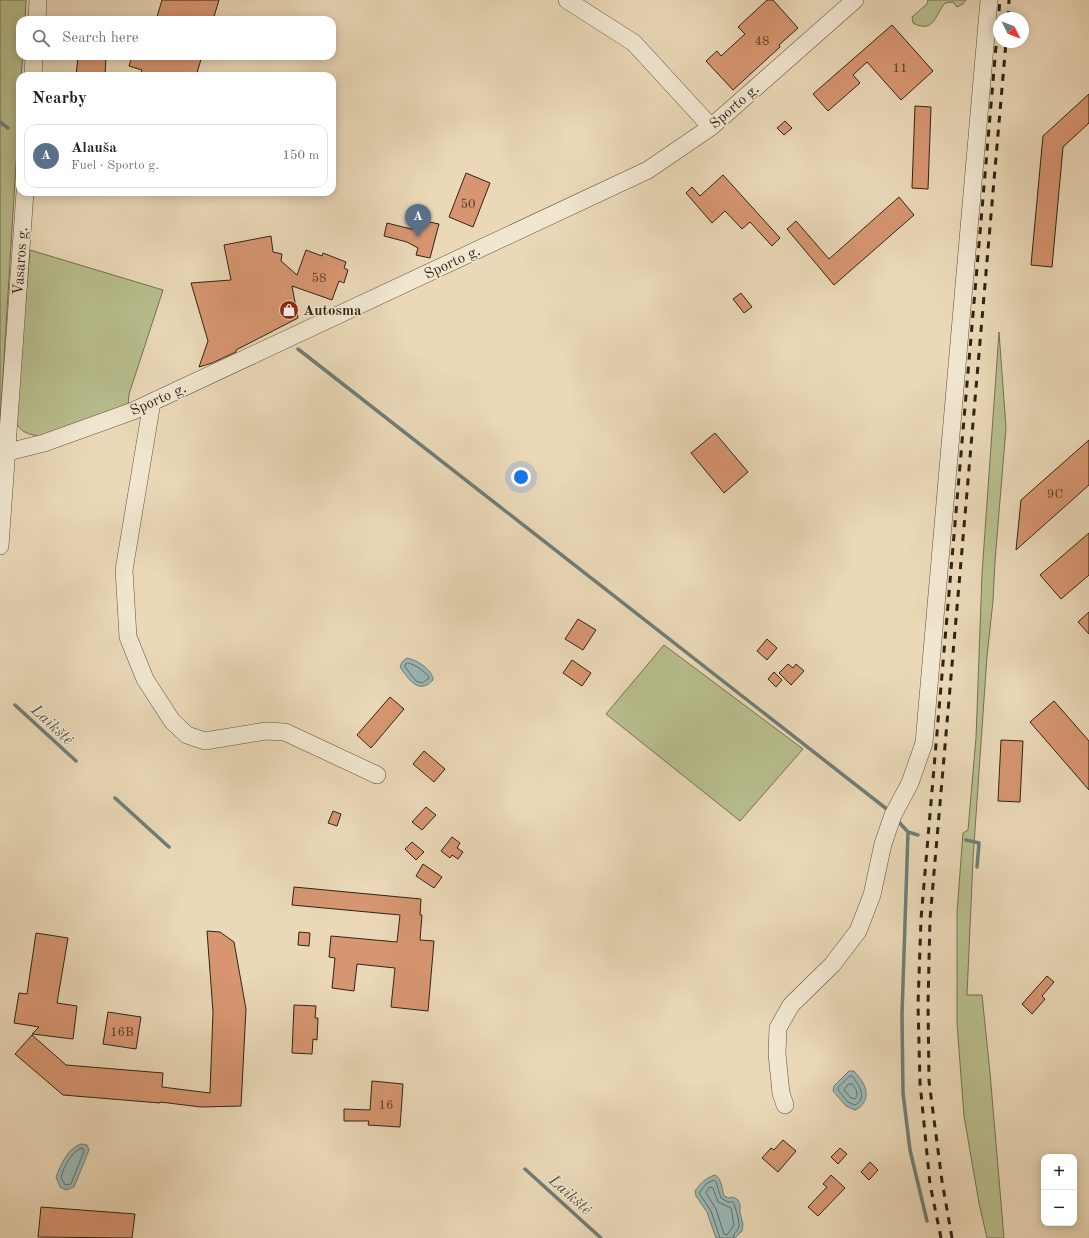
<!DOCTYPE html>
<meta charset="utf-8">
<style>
:root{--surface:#fff;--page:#f6f6f6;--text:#202124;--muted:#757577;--line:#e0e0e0;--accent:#b45309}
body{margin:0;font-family:"Old Standard TT",serif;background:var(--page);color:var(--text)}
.controls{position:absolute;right:12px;bottom:12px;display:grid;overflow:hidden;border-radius:8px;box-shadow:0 2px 10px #0003}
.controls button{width:36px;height:36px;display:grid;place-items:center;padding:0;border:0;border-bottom:1px solid var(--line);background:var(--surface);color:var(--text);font:20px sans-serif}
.compass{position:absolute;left:993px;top:12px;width:36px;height:36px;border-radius:50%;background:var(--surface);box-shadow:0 2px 10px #0003;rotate:132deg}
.you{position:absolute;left:521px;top:477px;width:14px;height:14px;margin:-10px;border:3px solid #fff;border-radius:50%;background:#1a73e8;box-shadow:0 0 0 6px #1a73e833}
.badge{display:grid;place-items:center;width:26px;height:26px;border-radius:50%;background:var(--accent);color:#fff;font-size:13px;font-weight:700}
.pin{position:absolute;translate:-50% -33px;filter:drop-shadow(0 1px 2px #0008)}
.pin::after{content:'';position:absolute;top:21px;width:14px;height:12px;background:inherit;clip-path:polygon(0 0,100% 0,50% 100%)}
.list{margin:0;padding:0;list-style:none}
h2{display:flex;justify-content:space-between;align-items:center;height:52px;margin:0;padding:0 16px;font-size:17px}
h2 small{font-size:13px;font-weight:400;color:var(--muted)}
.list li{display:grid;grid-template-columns:26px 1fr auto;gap:12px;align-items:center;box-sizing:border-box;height:64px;margin:0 8px 8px;padding:0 8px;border:1px solid var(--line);border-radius:12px}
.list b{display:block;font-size:15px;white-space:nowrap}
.list p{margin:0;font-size:13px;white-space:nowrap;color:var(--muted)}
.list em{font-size:13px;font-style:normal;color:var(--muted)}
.icon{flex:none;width:22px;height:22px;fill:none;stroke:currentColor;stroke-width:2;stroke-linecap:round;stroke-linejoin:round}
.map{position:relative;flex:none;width:1089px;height:1238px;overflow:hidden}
.search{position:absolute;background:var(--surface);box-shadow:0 2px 10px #0003;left:16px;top:16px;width:320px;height:44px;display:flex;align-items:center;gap:10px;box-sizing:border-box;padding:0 14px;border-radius:12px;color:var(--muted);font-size:15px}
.panel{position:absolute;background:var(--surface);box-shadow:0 2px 10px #0003;left:16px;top:72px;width:320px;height:124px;border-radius:12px}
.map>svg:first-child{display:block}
</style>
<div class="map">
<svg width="1089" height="1238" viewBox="0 0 1089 1238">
<rect width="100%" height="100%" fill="#ead8b7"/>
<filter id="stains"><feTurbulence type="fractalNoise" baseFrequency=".005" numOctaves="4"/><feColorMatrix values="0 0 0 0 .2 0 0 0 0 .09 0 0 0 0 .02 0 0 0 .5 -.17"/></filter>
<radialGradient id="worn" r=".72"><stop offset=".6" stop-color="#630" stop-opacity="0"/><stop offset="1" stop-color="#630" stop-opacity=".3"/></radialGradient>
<path fill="#b8be8e" stroke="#747152" d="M0 0H26L25 20H20V56H23L21 76H20V99L0 424Z
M928 0H966L963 4 957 7 953 2 945 3C935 15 934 34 913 23L912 17 927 4Z
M30 250 163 290 129 394 128 406 41 436C29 435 19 432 15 420Z
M999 332 1006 428 995 561 993 601 987 656 973 859 967 995H982L990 1073 1004 1238H987L979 1203 964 1116 957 1023V912L963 833 968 830 976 738 982 574Z
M664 645 803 749 740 821 606 714Z"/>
<path fill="#9ab8b7" stroke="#6f7d76" d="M407 658C417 660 433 670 433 680 419 695 409 680 400 667L402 662Z
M849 1071H854C857 1075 862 1080 864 1085 869 1095 865 1106 855 1110L846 1106 833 1091 834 1086Z
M81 1144 87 1145 89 1150 74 1187 66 1190 60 1187 56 1177C61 1164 68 1148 81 1144Z
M715 1175C722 1179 722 1189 724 1196L729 1198 733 1197 738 1200 740 1205V1213L743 1224 742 1231 735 1238H716L707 1212 696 1196 695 1191C701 1183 705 1178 715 1175Z"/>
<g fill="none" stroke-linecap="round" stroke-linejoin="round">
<path stroke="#646e66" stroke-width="1" d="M408 663C415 664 424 671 429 677L428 679 422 683 416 681 405 667V665Z
M850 1076H852C859 1085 868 1098 855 1105L848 1102 838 1090V1088Z
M849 1084H852C856 1088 859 1094 855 1099L851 1098 844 1090Z
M82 1148 84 1151 71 1184 65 1185 61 1177C64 1167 71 1151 82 1148Z
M710 1187 713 1188 718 1202 731 1208 734 1225 727 1235 724 1234 716 1209 706 1193Z
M720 1238 711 1211 699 1193 707 1183 714 1180 716 1182 721 1198 728 1202H733C735 1205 740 1223 739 1227 737 1232 733 1233 733 1238"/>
<path stroke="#6f7d76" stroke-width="3.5" d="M0 122 8 128
M298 349 888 810
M15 705 76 761
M115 798 169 847
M897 820 908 832 918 835
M908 832 902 1014 903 1093 910 1150 927 1221
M966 840 979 843 977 867
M525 1169 601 1238"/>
</g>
<path fill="#d79671" stroke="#2f2415" d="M162 0H219L213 20H156Z
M767 0H773L798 28 779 45 780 47 733 90 706 61 717 51 721 56 745 34 738 27Z
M892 25 933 71 901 100 867 62 853 75 860 83 828 111 813 94Z
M78 56H106L105 76H76Z
M132 56H202L196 76H140L142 70 129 66Z
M1089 94V123L1063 147 1052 267 1031 265 1043 136Z
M915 106 931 107 928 189 912 188Z
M785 121 792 128 784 135 777 128Z
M466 173 490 183 473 227 449 217Z
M723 175 780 238 772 246 750 222 742 229 725 211 712 223 686 193 692 187 700 196Z
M899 197 914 215 834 285 787 229 796 221 829 259Z
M425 221 439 224 430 258 416 255 418 248 407 242 384 236 387 223 411 229 423 227Z
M271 236 273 252 282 254 281 261 297 275 306 250 322 256 323 253 346 262 344 268 348 270 344 283 339 281 332 300 292 286 298 318 236 350V352L212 363 199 367 208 341 191 283 231 280 224 245Z
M741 293 752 307 744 313 733 299Z
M715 433 748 472 724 493 691 453Z
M1089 440V485L1016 550 1021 500Z
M1089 533V575L1061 599 1040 575Z
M1089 612V634L1078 622Z
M578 619 596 630 583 650 565 639Z
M767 639 777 648 767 660 757 651Z
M572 660 591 673 582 686 563 673Z
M788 664 793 668 796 664 804 671 791 685 779 673Z
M774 672 782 680 776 687 768 679Z
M390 697 404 709 371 748 357 735Z
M1054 701 1089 741V790L1030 722Z
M1001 740 1023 741 1020 802 998 801Z
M424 751 445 769 434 782 413 764Z
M426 807 436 815 422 830 412 822Z
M333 811 341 814 337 826 328 823Z
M452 837 460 843 457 848 463 852 458 859 452 855 450 858 441 851Z
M412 842 424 852 416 860 405 849Z
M423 864 442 877 434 888 416 876Z
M294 887 421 899 420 915H422L420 940 434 941 428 1011 391 1007 395 968 357 964 354 991 332 988 335 958 329 957 331 936 397 942 400 915 292 905Z
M207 931 220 932 234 942 246 1009 241 1106 201 1107 160 1102V1103L63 1095 15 1054 32 1035 66 1065 163 1073 162 1087 210 1093 213 1012Z
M299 932 310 933 309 946 298 945Z
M36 933 68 938 57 1003 77 1006 73 1039 32 1034 39 1027 14 1023 19 993 27 994Z
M1047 976 1054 982 1042 996 1045 999 1032 1014 1022 1004Z
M294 1005 316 1006 315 1018H318L317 1040 313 1039 312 1054 292 1053Z
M108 1012 141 1017 136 1049 103 1044Z
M372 1081 403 1084 400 1127 368 1125 369 1121H344V1109L370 1110Z
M783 1140 796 1151 778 1172 762 1158 771 1148 774 1150Z
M840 1148 847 1154 838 1164 831 1157Z
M870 1162 878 1170 869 1180 861 1172Z
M831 1175 845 1188 818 1216 808 1207 827 1187 823 1184Z
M41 1207 135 1214 132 1238 38 1237Z"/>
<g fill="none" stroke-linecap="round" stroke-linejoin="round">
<g stroke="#5e513e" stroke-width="18">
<path id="minor" d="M567 0 634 43 711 127
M37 20 38 0
M33 76 34 56
M152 402 124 570 128 637 145 679 172 721 187 735 205 741 266 731 285 732 377 775
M0 454 44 443 133 411 648 170 711 127 855 0
M0 546 25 192
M785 1105 781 1093 777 1054 778 1028 791 1005 832 965 858 931 872 895 883 844 893 815 910 783 924 743 989 0"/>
</g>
<use href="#minor" stroke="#f1e6d0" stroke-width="17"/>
<path stroke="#2f2415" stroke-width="3" stroke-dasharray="7 7" stroke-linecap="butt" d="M1008 18 1009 0
M941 1238 930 1184 920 1083 918 1005 921 919 1000 0
M952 1238 942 1181 929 1081 928 1004 930 919 1006 42"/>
</g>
<defs>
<g id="shop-disc" transform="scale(1)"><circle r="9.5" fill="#8f2418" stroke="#f1e6d0"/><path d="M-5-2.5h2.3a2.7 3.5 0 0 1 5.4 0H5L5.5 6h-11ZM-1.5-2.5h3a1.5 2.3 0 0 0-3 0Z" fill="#fff"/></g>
</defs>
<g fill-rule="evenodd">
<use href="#shop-disc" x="289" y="310"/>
</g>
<g text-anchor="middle" stroke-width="3" stroke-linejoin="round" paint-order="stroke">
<g font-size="13" fill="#59402c">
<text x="762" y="45">48</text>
<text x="900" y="72">11</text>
<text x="468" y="208">50</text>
<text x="319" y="282">58</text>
<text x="1055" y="498">9C</text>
<text x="122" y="1036">16B</text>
<text x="386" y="1109">16</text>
</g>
<g font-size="15" fill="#2f2415" stroke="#f1e6d0">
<text transform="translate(734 106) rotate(-41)" y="5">Sporto g.</text>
<text transform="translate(20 261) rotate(-86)" y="5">Vasaros g.</text>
<text transform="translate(452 262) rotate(-25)" y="5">Sporto g.</text>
<text transform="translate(158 399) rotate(-24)" y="5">Sporto g.</text>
</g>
<g font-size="15" font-weight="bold" fill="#2f2415" stroke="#f1e6d0" text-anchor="start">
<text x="303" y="315">Autosma</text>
</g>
<g font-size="16" font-style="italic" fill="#4f5046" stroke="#f1e6d0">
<text transform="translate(53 724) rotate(43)" y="6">Laikštė</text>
<text transform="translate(571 1194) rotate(42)" y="6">Laikštė</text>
</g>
</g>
<rect width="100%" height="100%" filter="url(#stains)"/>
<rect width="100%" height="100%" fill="url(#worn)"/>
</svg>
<div class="controls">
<button>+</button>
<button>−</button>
</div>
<svg class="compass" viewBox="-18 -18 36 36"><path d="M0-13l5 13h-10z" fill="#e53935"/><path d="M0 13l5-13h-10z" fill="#757577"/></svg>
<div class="you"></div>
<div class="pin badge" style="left:418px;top:237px;background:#5c6f8a">A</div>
<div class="search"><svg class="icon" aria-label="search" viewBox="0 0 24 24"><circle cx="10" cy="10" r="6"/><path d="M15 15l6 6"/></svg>Search here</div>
<section class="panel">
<h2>Nearby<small></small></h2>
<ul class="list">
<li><span class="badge" style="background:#5c6f8a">A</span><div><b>Alauša</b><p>Fuel · Sporto g.</p></div><em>150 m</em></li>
</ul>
</section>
</div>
